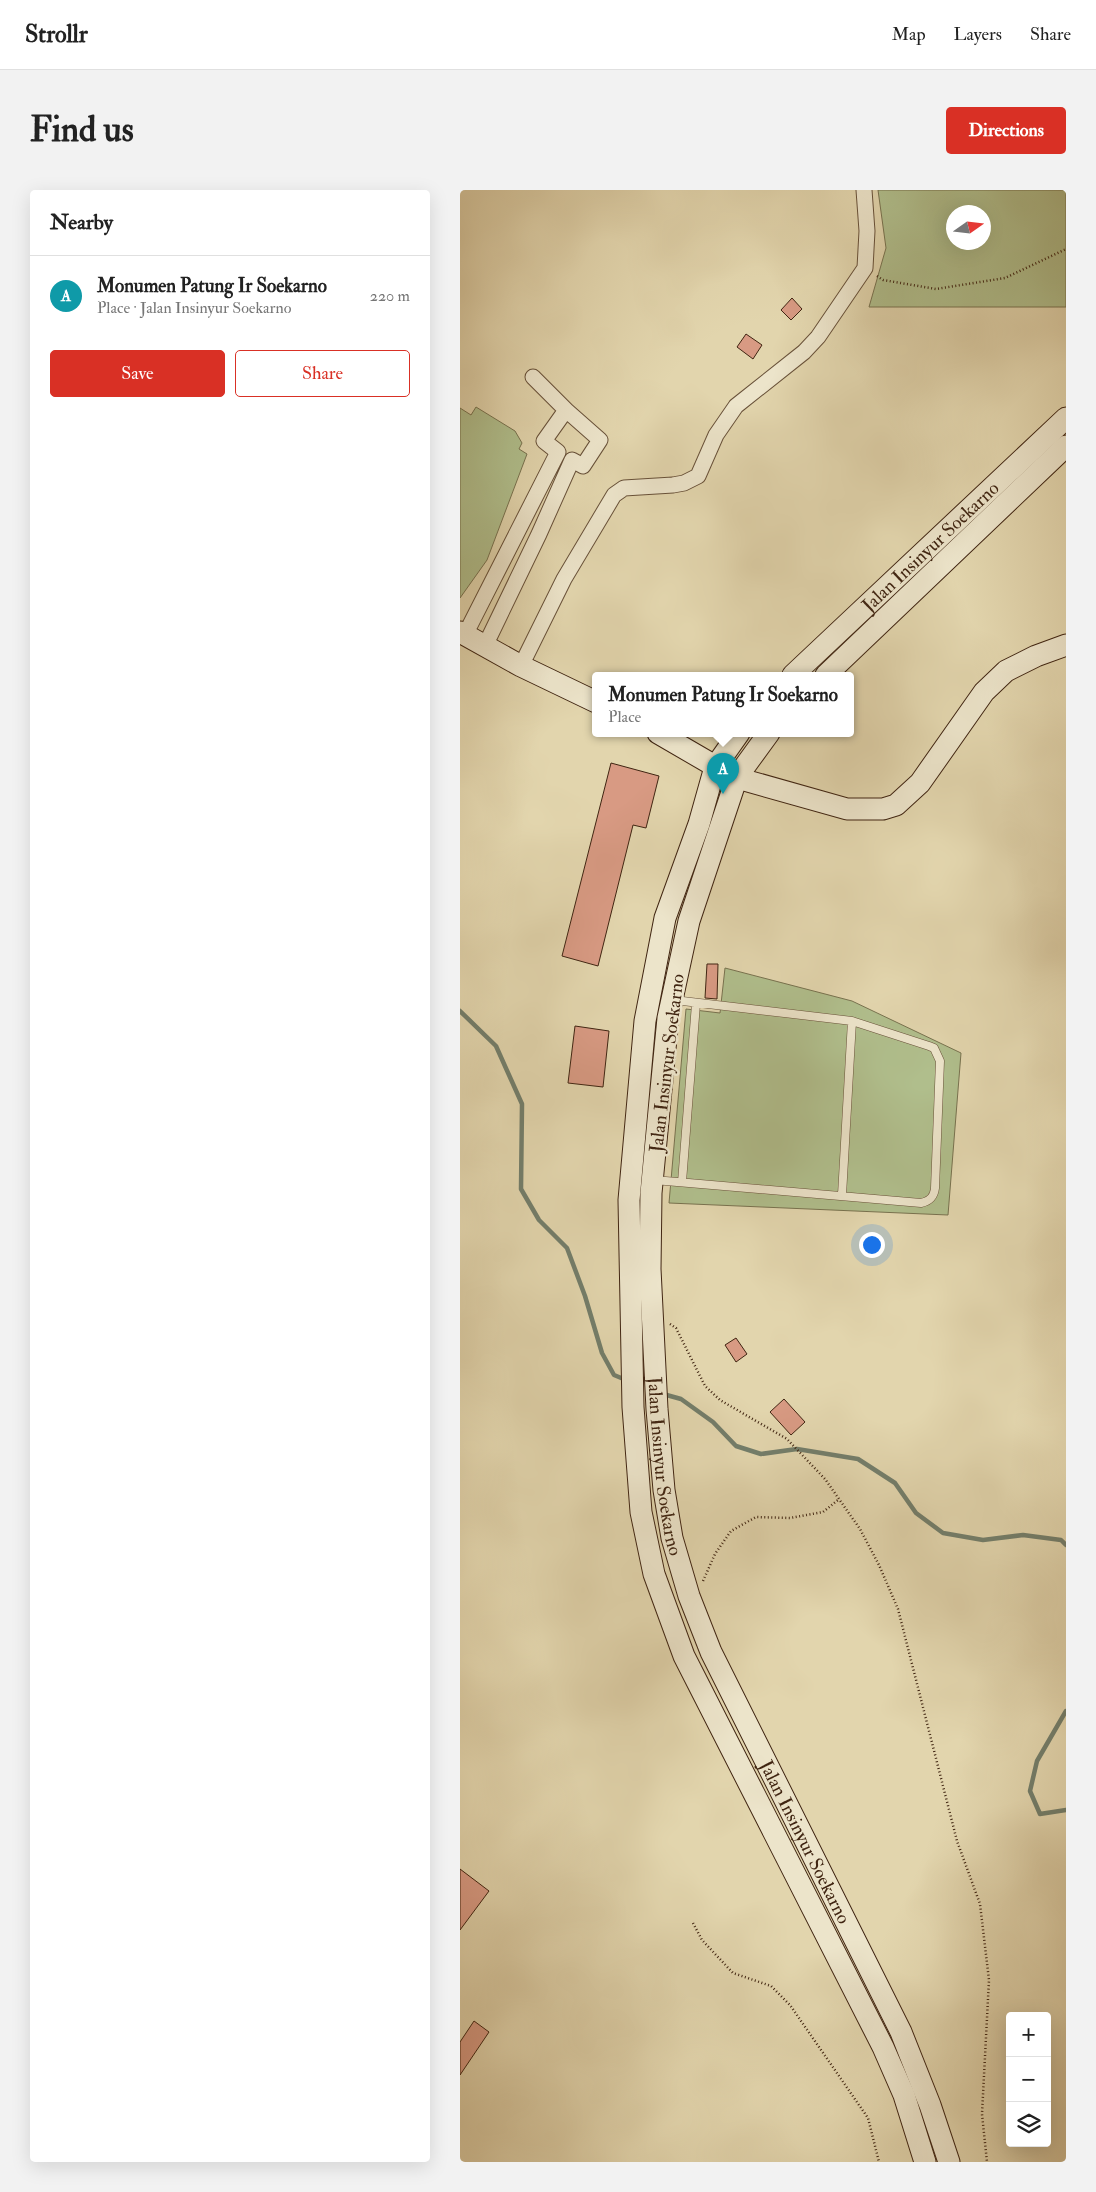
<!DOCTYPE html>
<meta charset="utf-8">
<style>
:root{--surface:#fff;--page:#f2f2f2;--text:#222;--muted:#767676;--line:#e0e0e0;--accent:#d93025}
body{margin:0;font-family:"IM FELL Double Pica",serif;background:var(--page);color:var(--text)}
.controls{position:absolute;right:15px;bottom:15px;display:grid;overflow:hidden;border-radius:5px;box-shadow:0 5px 20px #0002}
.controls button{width:45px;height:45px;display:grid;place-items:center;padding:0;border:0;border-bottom:1px solid var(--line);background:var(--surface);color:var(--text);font:25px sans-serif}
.compass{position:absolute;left:486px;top:15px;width:45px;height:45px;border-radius:50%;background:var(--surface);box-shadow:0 5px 20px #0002;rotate:76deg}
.you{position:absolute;left:411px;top:1054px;width:18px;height:18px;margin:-12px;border:4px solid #fff;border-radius:50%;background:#1a73e8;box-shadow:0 0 0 8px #1a73e833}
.badge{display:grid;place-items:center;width:32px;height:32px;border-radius:50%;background:var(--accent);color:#fff;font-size:16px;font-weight:700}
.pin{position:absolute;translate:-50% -41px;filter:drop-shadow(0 1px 2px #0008)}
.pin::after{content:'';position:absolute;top:26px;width:18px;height:15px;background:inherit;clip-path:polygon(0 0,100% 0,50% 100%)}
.popup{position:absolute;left:132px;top:482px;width:262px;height:65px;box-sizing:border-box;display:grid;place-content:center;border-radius:5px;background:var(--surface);filter:drop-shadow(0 1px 4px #0005);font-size:16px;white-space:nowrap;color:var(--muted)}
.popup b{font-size:19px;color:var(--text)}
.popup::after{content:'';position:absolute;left:50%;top:100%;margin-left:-10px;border:10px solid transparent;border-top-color:var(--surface)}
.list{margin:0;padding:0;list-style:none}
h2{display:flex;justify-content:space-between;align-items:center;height:65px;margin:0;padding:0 20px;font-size:21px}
h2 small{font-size:16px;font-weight:400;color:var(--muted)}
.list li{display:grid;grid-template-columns:32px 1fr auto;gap:15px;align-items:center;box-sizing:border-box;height:80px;padding:0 20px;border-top:1px solid var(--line)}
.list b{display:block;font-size:19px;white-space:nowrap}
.list p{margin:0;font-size:16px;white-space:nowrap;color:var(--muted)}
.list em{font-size:16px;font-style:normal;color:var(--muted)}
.actions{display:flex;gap:10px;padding:15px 20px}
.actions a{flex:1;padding:11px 0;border:1px solid var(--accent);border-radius:5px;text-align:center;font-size:18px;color:var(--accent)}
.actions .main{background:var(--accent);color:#fff}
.icon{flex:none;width:28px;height:28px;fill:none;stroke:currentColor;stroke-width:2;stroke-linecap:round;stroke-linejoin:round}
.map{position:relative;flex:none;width:606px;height:1972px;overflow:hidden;border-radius:5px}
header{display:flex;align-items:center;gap:30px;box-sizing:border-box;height:70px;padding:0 25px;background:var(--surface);border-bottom:1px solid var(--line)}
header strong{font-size:24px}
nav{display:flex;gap:28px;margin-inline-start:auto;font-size:18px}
.intro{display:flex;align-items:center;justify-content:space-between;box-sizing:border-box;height:120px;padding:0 30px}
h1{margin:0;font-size:35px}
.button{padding:12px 22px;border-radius:5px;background:var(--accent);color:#fff;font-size:18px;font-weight:700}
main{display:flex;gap:30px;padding:0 30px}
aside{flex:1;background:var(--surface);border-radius:5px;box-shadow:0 5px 20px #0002}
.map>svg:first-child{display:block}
</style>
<header>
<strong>Strollr</strong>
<nav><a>Map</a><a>Layers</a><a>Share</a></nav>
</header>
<div class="intro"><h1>Find us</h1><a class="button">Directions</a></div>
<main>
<aside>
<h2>Nearby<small></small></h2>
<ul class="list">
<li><span class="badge" style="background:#0f9aa8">A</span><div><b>Monumen Patung Ir Soekarno</b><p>Place · Jalan Insinyur Soekarno</p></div><em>220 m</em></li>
</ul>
<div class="actions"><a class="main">Save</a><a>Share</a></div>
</aside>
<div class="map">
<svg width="606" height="1972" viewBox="0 0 606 1972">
<rect width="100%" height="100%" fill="#e2d5ad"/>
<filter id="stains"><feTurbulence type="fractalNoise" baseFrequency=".004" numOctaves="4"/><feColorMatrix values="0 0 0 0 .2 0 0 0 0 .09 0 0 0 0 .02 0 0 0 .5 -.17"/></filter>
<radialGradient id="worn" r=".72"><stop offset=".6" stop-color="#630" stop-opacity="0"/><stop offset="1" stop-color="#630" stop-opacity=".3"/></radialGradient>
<path fill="#b0be8c" stroke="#78724f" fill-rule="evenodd" d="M418 0H606V117H409L426 58ZM524 22V52H493V22Z
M16 217 55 241 62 253 59 259 67 264 27 370 0 408V218L11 225Z
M265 778 392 811 501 863 488 1025 209 1013 226 819 260 823Z"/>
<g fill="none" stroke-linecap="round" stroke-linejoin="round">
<path stroke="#737e6b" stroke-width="4.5" d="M0 821 36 856 62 914 61 999 79 1030 107 1058 125 1106 142 1163 154 1185 166 1190
M203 1204 221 1209 253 1232 276 1256 301 1264 337 1259 398 1269 435 1293 456 1323 483 1343 523 1350 563 1345 601 1350 606 1355
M606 1521 577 1571 570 1601 580 1624 606 1620"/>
</g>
<path fill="#d89a83" stroke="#402512" d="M332 108 342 119 331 130 321 120Z
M286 144 302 155 293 169 277 157Z
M151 573 199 586 186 638 173 635 138 776 102 766Z
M247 774H258L257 809 245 808Z
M115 836 149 841 143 897 108 893Z
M276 1148 287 1164 276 1172 265 1155Z
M324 1209 345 1232 331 1245 310 1222Z
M0 1679 29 1701 0 1740Z
M14 1831 29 1842 0 1885V1852Z"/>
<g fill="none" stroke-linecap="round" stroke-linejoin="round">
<g stroke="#685139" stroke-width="9">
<path id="lane" d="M194 990 461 1013C470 1011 474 1007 475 998L480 871 474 858 469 856 392 831 214 810
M222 992 236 814
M382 1005 392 831"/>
</g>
<g stroke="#685139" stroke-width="17">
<path id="street" d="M5 445 98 262 84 251 106 220 73 187
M25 456 79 344 112 270 123 276 140 250 106 220
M61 476 104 389 154 305 164 298 213 295 224 293 238 286 256 245 276 216 344 162 358 147 405 78 407 41 404 0"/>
</g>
<g stroke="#402512" stroke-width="23">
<g id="secondary">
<path d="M0 442 61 476 136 512"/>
<path id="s1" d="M333 485 606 228"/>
<path d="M366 485 606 256"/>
<path d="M198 543 260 579 284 590 387 619H423L436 615 460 593 524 502 546 481 576 466 606 455"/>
<path d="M279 543 255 577 239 634 205 728 185 831 169 1010 173 1217 181 1322 194 1384 224 1466 423 1857 444 1905 465 1972"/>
<path id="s2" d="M309 543 277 587 229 731 208 828 191 1003 190 1079 197 1219 204 1300 212 1348 229 1406 251 1462 441 1842 470 1915 489 1972"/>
</g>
</g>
<path stroke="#402512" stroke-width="2.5" stroke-dasharray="1 2.5" stroke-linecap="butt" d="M417 86 423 90 476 99 545 88 606 59
M210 1134 216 1138 245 1196 260 1210 327 1249 365 1289 400 1339 419 1375 438 1419 497 1651 520 1714 529 1790 522 1924 527 1972
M243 1391 255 1364 271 1341 296 1327 330 1328 363 1322 378 1310
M233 1733 242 1750 273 1783 311 1796 330 1815 408 1928 419 1972"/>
<use href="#lane" stroke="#ece4ca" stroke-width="8"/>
<use href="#street" stroke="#ece4ca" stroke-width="15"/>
<use href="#secondary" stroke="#ece4ca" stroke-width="21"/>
</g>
<g text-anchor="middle" stroke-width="5" stroke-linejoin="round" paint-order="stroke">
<g font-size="19" fill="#402512" stroke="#ece4ca">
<text dy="7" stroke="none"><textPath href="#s1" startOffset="188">Jalan Insinyur Soekarno</textPath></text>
<text transform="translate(206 873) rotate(-83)" y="7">Jalan Insinyur Soekarno</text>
<text dy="7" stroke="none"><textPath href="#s2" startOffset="755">Jalan Insinyur Soekarno</textPath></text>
<text dy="7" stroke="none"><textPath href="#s2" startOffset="1160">Jalan Insinyur Soekarno</textPath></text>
</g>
</g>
<rect width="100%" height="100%" filter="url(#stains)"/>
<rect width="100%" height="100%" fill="url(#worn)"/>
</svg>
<div class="controls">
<button>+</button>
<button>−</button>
<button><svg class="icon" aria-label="layers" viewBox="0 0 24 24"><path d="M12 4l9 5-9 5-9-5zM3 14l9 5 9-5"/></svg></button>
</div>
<svg class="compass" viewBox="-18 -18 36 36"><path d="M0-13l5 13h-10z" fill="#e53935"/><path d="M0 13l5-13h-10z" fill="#767676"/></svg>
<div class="you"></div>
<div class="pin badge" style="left:263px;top:604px;background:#0f9aa8">A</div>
<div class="popup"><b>Monumen Patung Ir Soekarno</b>Place</div>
</div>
</main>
